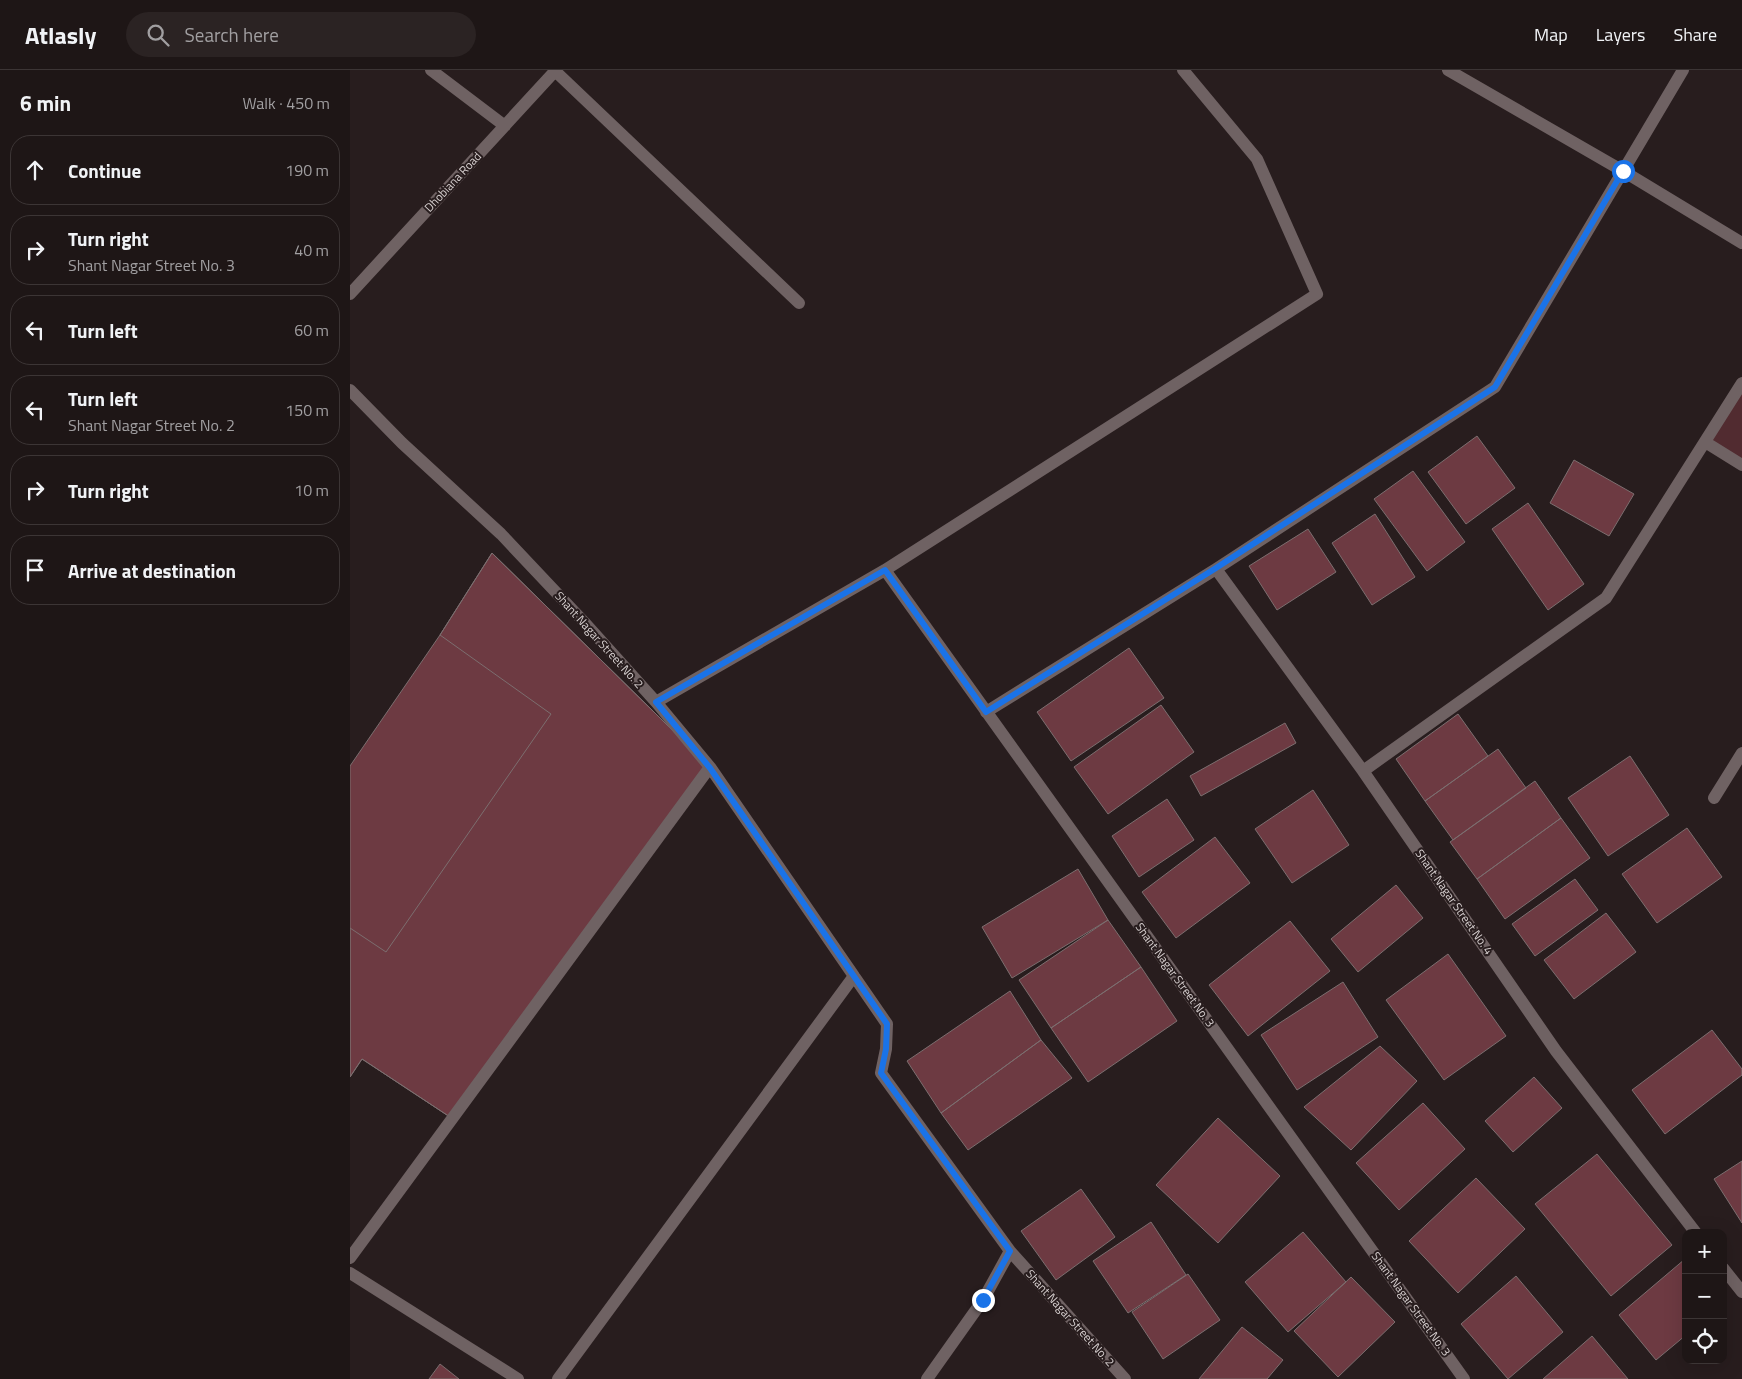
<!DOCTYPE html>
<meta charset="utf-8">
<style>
:root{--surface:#1e1616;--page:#2b2323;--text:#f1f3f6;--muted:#a19fa1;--line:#3c3535}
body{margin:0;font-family:"Titillium Web",sans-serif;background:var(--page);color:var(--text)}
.controls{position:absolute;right:15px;bottom:15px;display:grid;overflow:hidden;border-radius:10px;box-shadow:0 5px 20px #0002}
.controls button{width:45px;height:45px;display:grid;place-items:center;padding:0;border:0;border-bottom:1px solid var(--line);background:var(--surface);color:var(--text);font:25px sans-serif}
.stop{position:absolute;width:15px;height:15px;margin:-11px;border:4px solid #1a73e8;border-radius:50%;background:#fff}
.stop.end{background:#1a73e8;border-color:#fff;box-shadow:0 1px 5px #0008}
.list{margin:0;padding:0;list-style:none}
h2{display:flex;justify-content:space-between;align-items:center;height:65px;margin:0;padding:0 20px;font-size:21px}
h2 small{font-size:16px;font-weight:400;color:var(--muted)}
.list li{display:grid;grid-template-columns:32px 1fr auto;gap:15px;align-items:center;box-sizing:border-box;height:70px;margin:0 10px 10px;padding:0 10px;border:1px solid var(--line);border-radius:20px}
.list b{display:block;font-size:19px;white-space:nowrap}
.list p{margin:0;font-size:16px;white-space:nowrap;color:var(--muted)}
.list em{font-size:16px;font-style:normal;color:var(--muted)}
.icon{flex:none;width:28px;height:28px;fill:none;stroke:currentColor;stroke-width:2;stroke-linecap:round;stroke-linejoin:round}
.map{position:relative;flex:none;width:1392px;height:1309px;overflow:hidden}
header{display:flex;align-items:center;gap:30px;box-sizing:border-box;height:70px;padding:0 25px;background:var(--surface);border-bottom:1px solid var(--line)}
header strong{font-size:24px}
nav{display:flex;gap:28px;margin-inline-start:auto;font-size:18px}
.search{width:350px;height:45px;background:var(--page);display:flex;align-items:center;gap:12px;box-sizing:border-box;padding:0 18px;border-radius:28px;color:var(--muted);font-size:19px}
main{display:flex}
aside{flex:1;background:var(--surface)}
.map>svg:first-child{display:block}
</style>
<header>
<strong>Atlasly</strong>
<div class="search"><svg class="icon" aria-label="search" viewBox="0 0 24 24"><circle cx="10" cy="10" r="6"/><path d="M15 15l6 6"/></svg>Search here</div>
<nav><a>Map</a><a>Layers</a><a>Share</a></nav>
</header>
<main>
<aside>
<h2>6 min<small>Walk · 450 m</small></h2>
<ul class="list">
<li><svg class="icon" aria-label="ahead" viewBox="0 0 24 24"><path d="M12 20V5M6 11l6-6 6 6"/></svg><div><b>Continue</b></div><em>190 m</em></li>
<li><svg class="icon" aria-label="right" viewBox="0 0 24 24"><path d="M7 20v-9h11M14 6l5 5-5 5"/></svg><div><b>Turn right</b><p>Shant Nagar Street No. 3</p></div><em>40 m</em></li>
<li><svg class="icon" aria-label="left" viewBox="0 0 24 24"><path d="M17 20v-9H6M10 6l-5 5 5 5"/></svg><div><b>Turn left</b></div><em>60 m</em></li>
<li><svg class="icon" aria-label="left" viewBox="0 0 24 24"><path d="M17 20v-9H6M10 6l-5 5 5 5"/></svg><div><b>Turn left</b><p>Shant Nagar Street No. 2</p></div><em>150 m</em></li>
<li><svg class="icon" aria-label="right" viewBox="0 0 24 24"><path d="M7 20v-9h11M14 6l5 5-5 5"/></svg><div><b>Turn right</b></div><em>10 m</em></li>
<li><svg class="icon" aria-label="arrive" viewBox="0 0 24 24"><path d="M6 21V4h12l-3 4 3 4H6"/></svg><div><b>Arrive at destination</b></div></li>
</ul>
</aside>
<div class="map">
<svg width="1392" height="1309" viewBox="0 0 1392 1309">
<rect width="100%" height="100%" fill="#281d1e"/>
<path fill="#512b30" d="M1392 313V395L1355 372Z"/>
<path fill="#6d3a42" stroke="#7c6e6f" d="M1127 366 1165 418 1116 454 1078 402Z
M1224 390 1284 424 1259 466 1200 433Z
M1063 401 1115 472 1077 501 1024 429Z
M1178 433 1234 514 1198 540 1142 459Z
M1025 444 1065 507 1022 535 982 473Z
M958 459 986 502 927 540 899 496Z
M142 483 360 697 103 1049 12 989 0 1007V858L36 882 201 644 90 565Z
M142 483 360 697 103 1049 12 989 0 1007V696L90 565Z
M779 578 814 628 721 691 687 642Z
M811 635 844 682 758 744 724 697Z
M1108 644 1138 686 1075 731 1046 689Z
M935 653 946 673 851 726 840 706Z
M1148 679 1176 718 1103 770 1075 731Z
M1280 686 1319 745 1258 786 1218 728Z
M1185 711 1211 748 1127 809 1100 772Z
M963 720 999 775 942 813 905 759Z
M817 729 844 770 789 807 762 766Z
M1211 748 1240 788 1155 849 1127 809Z
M1337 758 1372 807 1307 853 1272 804Z
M865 767 900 813 826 868 792 822Z
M728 799 758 850 662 908 632 857Z
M1225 809 1248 840 1185 886 1162 854Z
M1046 815 1073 848 1008 902 981 869Z
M1256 843 1286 882 1224 929 1194 890Z
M758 850 791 897 701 958 669 910Z
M940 851 980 901 898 966 859 915Z
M1098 884 1156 966 1094 1010 1036 930Z
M791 897 827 951 738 1012 701 958Z
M993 912 1028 967 947 1020 911 965Z
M660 921 691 970 591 1043 557 991Z
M1362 960 1392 999V1005L1315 1064 1282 1020Z
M691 970 722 1008 618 1080 591 1043Z
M1030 976 1067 1011 1001 1080 954 1037Z
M1184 1007 1212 1038 1163 1082 1135 1051Z
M1073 1033 1115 1079 1049 1140 1006 1093Z
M868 1048 930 1106 868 1173 806 1115Z
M1247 1084 1322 1175 1261 1226 1185 1134Z
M1392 1091V1153L1364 1109Z
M1126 1108 1175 1159 1108 1223 1059 1171Z
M731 1119 765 1167 706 1210 671 1161Z
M801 1152 836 1205 778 1243 743 1191Z
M953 1162 996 1212 938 1262 895 1212Z
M1335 1189 1336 1265 1306 1290 1269 1245Z
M838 1204 870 1250 813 1289 782 1242Z
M1166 1206 1213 1262 1158 1309 1111 1254Z
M1001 1207 1045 1252 988 1307 944 1261Z
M892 1257 933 1290 917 1309H849Z
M1242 1266 1278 1309H1193Z
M90 1294 109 1309H79Z"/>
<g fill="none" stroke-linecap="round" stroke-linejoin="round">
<path stroke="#6f6263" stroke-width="12" d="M81 0 155 56
M1098 0 1273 101 1392 173
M205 1 449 233
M0 224 206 0
M0 320 52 373 151 464 234 552 306 632 360 697 537 954 536 979 531 1003 660 1181 775 1309
M1355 372 1392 395
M866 499 1013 701 1206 981 1346 1163
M535 500 1114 1309
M306 632 535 500 967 224 907 89 833 0
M636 642 866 499 1145 317 1333 0
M1013 701 1256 528 1392 313
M1364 728 1392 683
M0 1188 360 697
M1373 1198 1392 1222
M0 1203 168 1309
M208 1309 504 906
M577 1309 633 1230 660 1181"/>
</g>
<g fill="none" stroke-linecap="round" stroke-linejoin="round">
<path stroke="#1a73e8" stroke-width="6" d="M633 1230 660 1181 531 1003 536 979 537 954 360 698 306 632 535 500 636 642 866 498 1145 317 1273 101"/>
</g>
<g text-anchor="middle" stroke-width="4" stroke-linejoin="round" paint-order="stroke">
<g font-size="12" fill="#d7d0d0" stroke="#281d1e">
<text transform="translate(103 112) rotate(-47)" y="4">Dhobiana Road</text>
<text transform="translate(249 570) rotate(48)" y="4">Shant Nagar Street No. 2</text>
<text transform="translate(1104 832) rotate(55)" y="4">Shant Nagar Street No. 4</text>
<text transform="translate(825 905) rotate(54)" y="4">Shant Nagar Street No. 3</text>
<text transform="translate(1061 1234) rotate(54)" y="4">Shant Nagar Street No. 3</text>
<text transform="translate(720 1248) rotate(48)" y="4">Shant Nagar Street No. 2</text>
</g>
</g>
</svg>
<div class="controls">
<button>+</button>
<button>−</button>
<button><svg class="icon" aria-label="locate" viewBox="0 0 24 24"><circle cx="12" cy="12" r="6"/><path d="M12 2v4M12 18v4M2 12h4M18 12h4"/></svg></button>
</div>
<div class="stop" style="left:1273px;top:101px"></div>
<div class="stop end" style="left:633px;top:1230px"></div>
</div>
</main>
